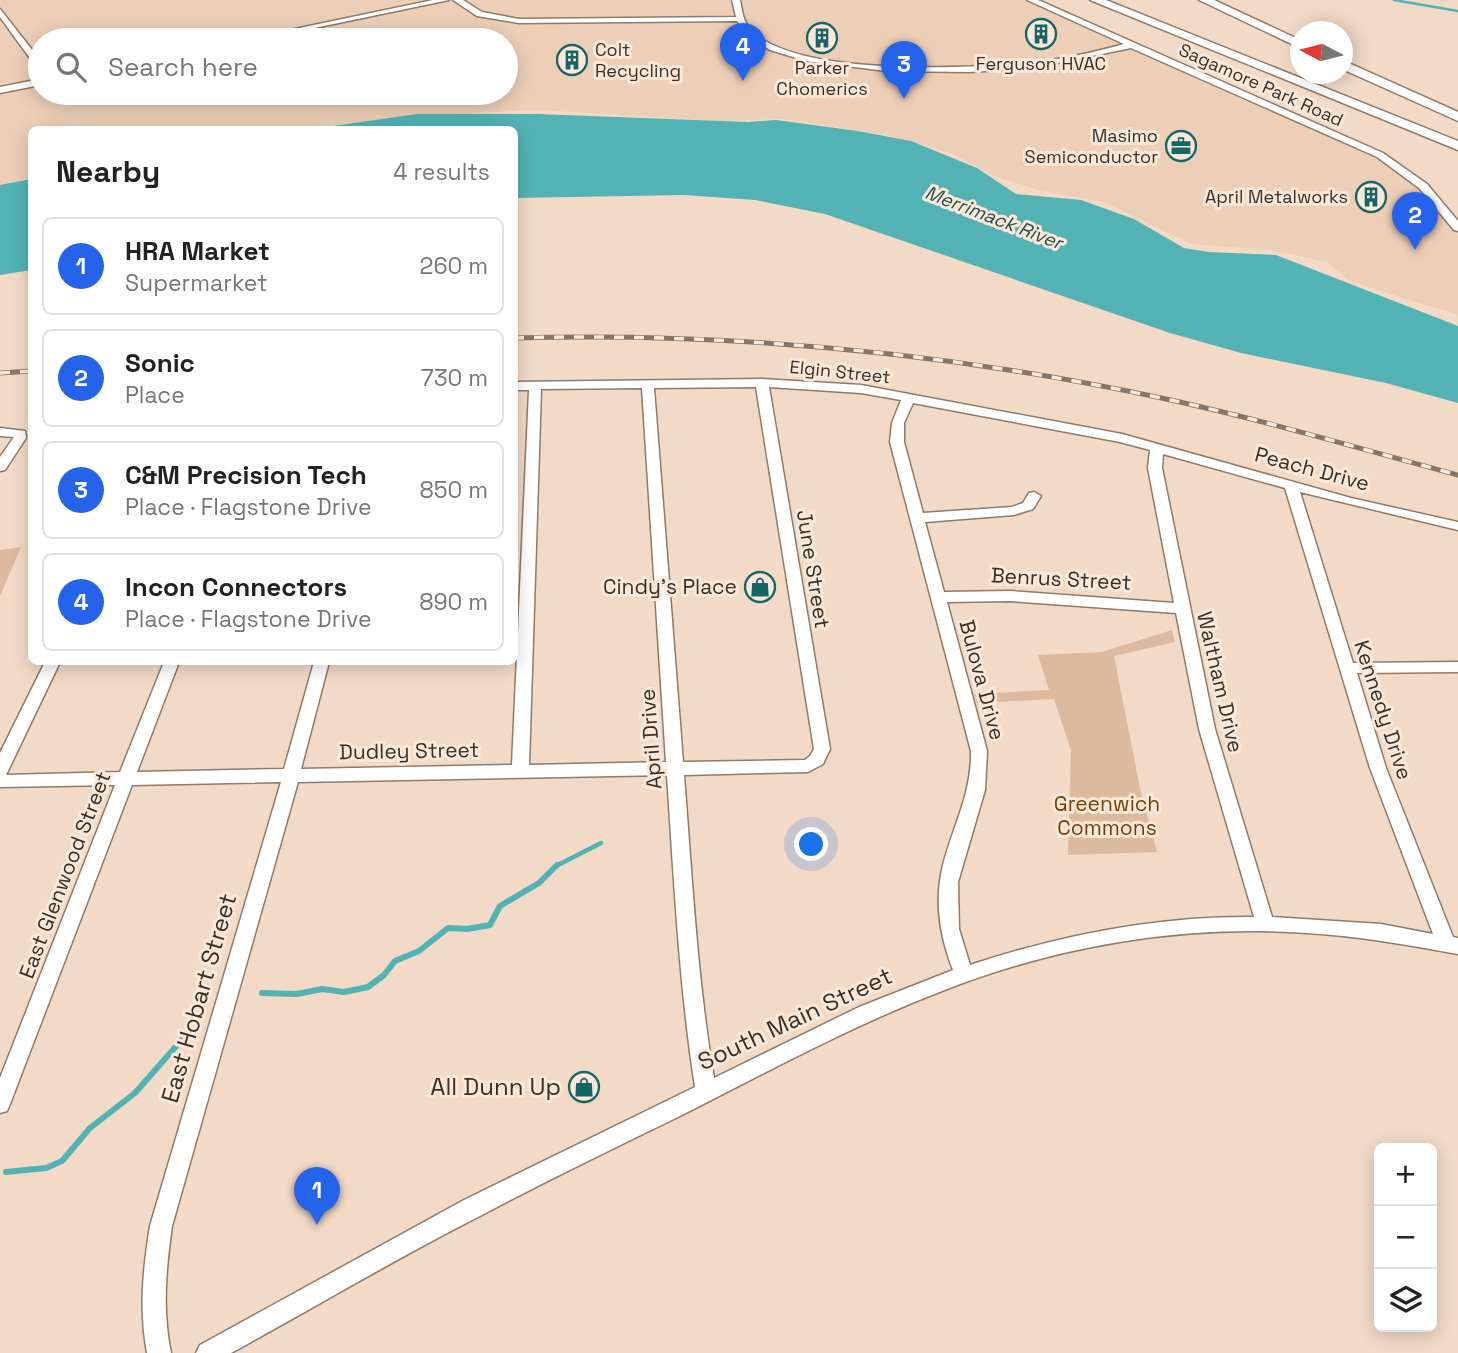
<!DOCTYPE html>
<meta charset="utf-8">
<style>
:root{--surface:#fff;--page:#f6f6f6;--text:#222;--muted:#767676;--line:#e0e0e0;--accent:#2563eb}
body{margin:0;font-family:"Space Grotesk",sans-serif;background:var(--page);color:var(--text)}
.controls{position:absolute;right:21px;bottom:21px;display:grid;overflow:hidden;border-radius:10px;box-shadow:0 4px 18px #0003}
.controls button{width:63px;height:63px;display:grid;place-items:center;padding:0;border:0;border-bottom:2px solid var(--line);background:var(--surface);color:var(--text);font:35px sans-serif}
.compass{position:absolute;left:1290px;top:21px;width:63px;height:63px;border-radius:50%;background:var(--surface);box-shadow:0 4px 18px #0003;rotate:277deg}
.you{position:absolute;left:812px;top:845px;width:24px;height:24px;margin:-18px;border:5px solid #fff;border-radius:50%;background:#1a73e8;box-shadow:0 0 0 10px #1a73e833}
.badge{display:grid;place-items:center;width:46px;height:46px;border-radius:50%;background:var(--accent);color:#fff;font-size:23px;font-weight:700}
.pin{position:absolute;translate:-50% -58px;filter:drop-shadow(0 2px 4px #0008)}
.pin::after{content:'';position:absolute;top:37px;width:24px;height:21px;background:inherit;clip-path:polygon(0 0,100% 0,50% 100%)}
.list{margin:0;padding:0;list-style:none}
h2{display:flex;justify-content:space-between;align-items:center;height:91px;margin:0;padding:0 28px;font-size:30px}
h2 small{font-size:23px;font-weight:400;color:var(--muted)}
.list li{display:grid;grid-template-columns:46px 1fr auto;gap:21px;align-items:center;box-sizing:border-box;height:98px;margin:0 14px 14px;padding:0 14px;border:2px solid var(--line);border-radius:10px}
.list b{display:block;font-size:26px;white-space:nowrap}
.list p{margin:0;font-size:23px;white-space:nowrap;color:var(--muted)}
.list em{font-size:23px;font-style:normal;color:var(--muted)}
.icon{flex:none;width:38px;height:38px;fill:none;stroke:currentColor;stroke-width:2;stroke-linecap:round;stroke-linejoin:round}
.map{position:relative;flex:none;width:1458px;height:1353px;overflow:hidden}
.search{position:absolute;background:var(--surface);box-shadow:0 4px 18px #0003;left:28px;top:28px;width:490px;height:77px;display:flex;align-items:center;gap:18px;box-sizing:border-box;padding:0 24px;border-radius:38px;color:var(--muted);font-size:26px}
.panel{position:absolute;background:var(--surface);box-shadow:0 4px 18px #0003;left:28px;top:126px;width:490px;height:539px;border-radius:10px}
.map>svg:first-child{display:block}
</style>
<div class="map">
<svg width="1458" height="1353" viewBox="0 0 1458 1353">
<rect width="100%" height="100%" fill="#f3dac7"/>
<path fill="#edcfb7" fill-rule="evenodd" d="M0 0H1025L1361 147 1409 178 1427 195 1458 235V315L1349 281 1328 262 1269 250 1191 244 1104 202 1041 191 994 176 953 154 888 135 783 119 721 121 537 110 453 114 347 123 303 130H32L31 178 0 185ZM40 40H506V93H40Z"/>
<path fill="#ddb99d" d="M21 547 0 596V550Z
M1172 630 1175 642 1114 656 1140 788 1157 852 1068 855 1071 750 1054 699 977 703 974 694 1049 690 1038 655 1102 652Z"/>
<path fill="#53b3b4" d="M417 114H538L748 122 776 120 858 131 911 141 977 168 1016 194 1081 200 1134 219 1184 248 1209 252 1276 255 1458 326V403L1386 383 1241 353 1170 333 825 214 755 200 684 195 515 198 514 130 312 129Z
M31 179V270L0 275V185Z"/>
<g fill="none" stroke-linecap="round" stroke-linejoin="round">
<path stroke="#53b3b4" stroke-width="2.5" d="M1394 0 1458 11"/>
<path stroke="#53b3b4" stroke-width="4.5" d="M556 866 601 843"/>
<path stroke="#53b3b4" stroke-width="6" d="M262 993 297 994 322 989 344 992 368 987 384 975 395 961 419 951 448 928 467 929 490 925 500 906 539 883 557 865
M6 1172 46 1168 62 1161 90 1128 135 1093 186 1035"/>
<g stroke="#907a68" stroke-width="3">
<path id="minor" d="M433 0H449L257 40H242Z
M453 0H463L482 12 519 19 736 17 732 0H740C742 10 743 22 751 30 795 77 973 69 1034 62 1065 59 1095 52 1124 44L1027 0H1038L1383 153 1427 184 1458 221V231L1454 230 1419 188 1377 157 1131 48 1033 68 969 72 886 71 806 61 770 50 747 36 737 21 519 23 477 16Z
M0 9 40 60V69L37 68 0 17Z
M40 79V85L0 93V87Z
M762 379 861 385 1122 434 1351 498 1458 522V530L1300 492 1353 663 1458 662V672L1357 673 1386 768 1453 937 1458 938V954C1408 945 1358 936 1307 933 1184 924 1056 946 942 991 851 1026 765 1073 678 1117 612 1149 546 1181 482 1215 397 1258 315 1307 231 1353H196L200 1345 464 1200 695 1087C679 984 674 879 667 775L298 782 172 1226C166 1269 162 1310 171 1353H147C139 1310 143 1269 150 1226L281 782 132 785 10 1104 7 1111 0 1113V1078L115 785 0 787V753L45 662H60L6 775 120 772 164 662H179L137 772 284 769 314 662H329L301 769 512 765 529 390H514V382ZM756 387 814 749 810 756 805 760 683 762 654 388ZM769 387 861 393 901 400 892 423 890 442 971 751C972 793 953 826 943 865 934 900 940 937 953 970L859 1007 714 1078C697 978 692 876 684 775L808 772 823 764 830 749ZM642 388 666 762 529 765 541 389ZM913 403 1120 442 1150 450 1148 468 1174 603 1010 591 944 592 925 522 1014 515 1033 509 1041 496 1034 492 1029 493 1023 503 1012 507 923 513 904 442V423ZM1163 454 1285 488 1370 768 1433 934 1381 924 1272 917 1215 729 1162 468ZM1010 601 1176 613 1199 729 1254 917C1157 916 1061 935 970 965L959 929 958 882 985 790 987 751 947 602Z
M0 428 25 431 26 438 5 470 0 471V457L14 437 0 436Z"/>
</g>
<g stroke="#907a68" stroke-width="3">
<path id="highway" d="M1090 0H1106L1458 141V150Z
M1199 0H1214L1300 40V48Z
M1342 60 1458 112V121L1342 69Z"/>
</g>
<use href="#minor" fill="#fff" fill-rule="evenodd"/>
<use href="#highway" fill="#fff" fill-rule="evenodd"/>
<g stroke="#85766a" stroke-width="5">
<path id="rail" d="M514 338C734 332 951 353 1166 399 1264 420 1361 449 1458 475
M0 373 32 371"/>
</g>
<use href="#rail" stroke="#fce8d9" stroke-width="3.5" stroke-dasharray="10" stroke-linecap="butt"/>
</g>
<defs>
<g id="building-ring" transform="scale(1.575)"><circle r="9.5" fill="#fce8d9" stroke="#176667" stroke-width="1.5"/><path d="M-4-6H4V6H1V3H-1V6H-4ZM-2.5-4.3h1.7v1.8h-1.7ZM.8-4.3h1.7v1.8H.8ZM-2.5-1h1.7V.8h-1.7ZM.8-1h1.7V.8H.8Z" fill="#176667"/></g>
<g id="office-ring" transform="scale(1.575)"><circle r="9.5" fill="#fce8d9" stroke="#176667" stroke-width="1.5"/><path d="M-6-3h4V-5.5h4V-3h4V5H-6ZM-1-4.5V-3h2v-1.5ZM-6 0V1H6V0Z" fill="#176667"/></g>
<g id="shop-ring" transform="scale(1.575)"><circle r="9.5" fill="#fce8d9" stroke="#176667" stroke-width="1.5"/><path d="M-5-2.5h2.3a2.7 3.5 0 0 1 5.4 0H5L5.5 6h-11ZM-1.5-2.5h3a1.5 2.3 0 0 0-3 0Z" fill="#176667"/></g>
</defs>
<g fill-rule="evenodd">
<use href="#building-ring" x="1041" y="34"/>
<use href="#building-ring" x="822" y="38"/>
<use href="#building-ring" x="572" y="60"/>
<use href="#office-ring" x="1181" y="146"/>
<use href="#building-ring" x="1371" y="197"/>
<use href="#shop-ring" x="760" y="587"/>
<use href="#shop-ring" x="584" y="1087"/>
</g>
<g text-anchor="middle" stroke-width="6" stroke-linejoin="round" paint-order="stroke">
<g font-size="18" fill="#382f28" stroke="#fce8d9">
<text x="595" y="56" text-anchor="start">Colt<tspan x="595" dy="21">Recycling</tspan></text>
<text x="1041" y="70">Ferguson HVAC</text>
<text x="822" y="74">Parker<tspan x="822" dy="21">Chomerics</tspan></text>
<text x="1158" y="142" text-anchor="end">Masimo<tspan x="1158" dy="21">Semiconductor</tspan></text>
<text x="1348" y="203" text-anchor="end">April Metalworks</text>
</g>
<g font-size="18" fill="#382f28" stroke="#fce8d9">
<text transform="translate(1261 85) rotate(24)" y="6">Sagamore Park Road</text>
<text transform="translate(840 372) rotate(6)" y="6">Elgin Street</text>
</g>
<g font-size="19" font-style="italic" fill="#244f4f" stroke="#fce8d9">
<text transform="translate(994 217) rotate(21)" y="7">Merrimack River</text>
</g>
<g font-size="21" fill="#382f28" stroke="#fce8d9">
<text transform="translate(1312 469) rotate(15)" y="7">Peach Drive</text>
<text transform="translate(813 569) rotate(81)" y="7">June Street</text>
<text transform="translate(1061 579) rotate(3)" y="7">Benrus Street</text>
<text transform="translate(982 680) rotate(75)" y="7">Bulova Drive</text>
<text transform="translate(1220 682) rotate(77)" y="7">Waltham Drive</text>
<text transform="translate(1383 710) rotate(72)" y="7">Kennedy Drive</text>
<text transform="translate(651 739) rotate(-94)" y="7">April Drive</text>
<text transform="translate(409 751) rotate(-1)" y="7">Dudley Street</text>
<text transform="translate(65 875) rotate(-69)" y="7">East Glenwood Street</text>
</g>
<g font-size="21" fill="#382f28" stroke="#fce8d9" text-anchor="end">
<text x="737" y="594">Cindy's Place</text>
</g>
<g font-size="21" fill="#733f05" stroke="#fce8d9">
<text x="1107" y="811">Greenwich<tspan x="1107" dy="24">Commons</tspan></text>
</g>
<g font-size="24" fill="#382f28" stroke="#fce8d9">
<text transform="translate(199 998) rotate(-74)" y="8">East Hobart Street</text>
<text transform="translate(795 1019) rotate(-25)" y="8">South Main Street</text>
</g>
<g font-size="24" fill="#382f28" stroke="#fce8d9" text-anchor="end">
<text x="561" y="1095">All Dunn Up</text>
</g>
</g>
</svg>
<div class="controls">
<button>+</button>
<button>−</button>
<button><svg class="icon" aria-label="layers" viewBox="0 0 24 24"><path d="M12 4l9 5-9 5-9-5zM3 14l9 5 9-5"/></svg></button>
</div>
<svg class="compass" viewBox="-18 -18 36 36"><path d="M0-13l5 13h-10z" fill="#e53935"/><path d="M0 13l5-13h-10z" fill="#767676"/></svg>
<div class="you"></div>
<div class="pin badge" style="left:317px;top:1225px">1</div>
<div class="pin badge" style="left:1415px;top:250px">2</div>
<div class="pin badge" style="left:904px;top:99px">3</div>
<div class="pin badge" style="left:743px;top:81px">4</div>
<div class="search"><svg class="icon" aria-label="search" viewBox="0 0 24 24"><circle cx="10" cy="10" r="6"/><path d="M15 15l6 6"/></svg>Search here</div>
<section class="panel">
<h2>Nearby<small>4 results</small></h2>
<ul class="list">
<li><span class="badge">1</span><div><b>HRA Market</b><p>Supermarket</p></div><em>260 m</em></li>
<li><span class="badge">2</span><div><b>Sonic</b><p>Place</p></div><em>730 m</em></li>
<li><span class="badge">3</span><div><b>C&amp;M Precision Tech</b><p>Place · Flagstone Drive</p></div><em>850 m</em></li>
<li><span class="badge">4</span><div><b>Incon Connectors</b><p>Place · Flagstone Drive</p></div><em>890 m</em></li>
</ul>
</section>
</div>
